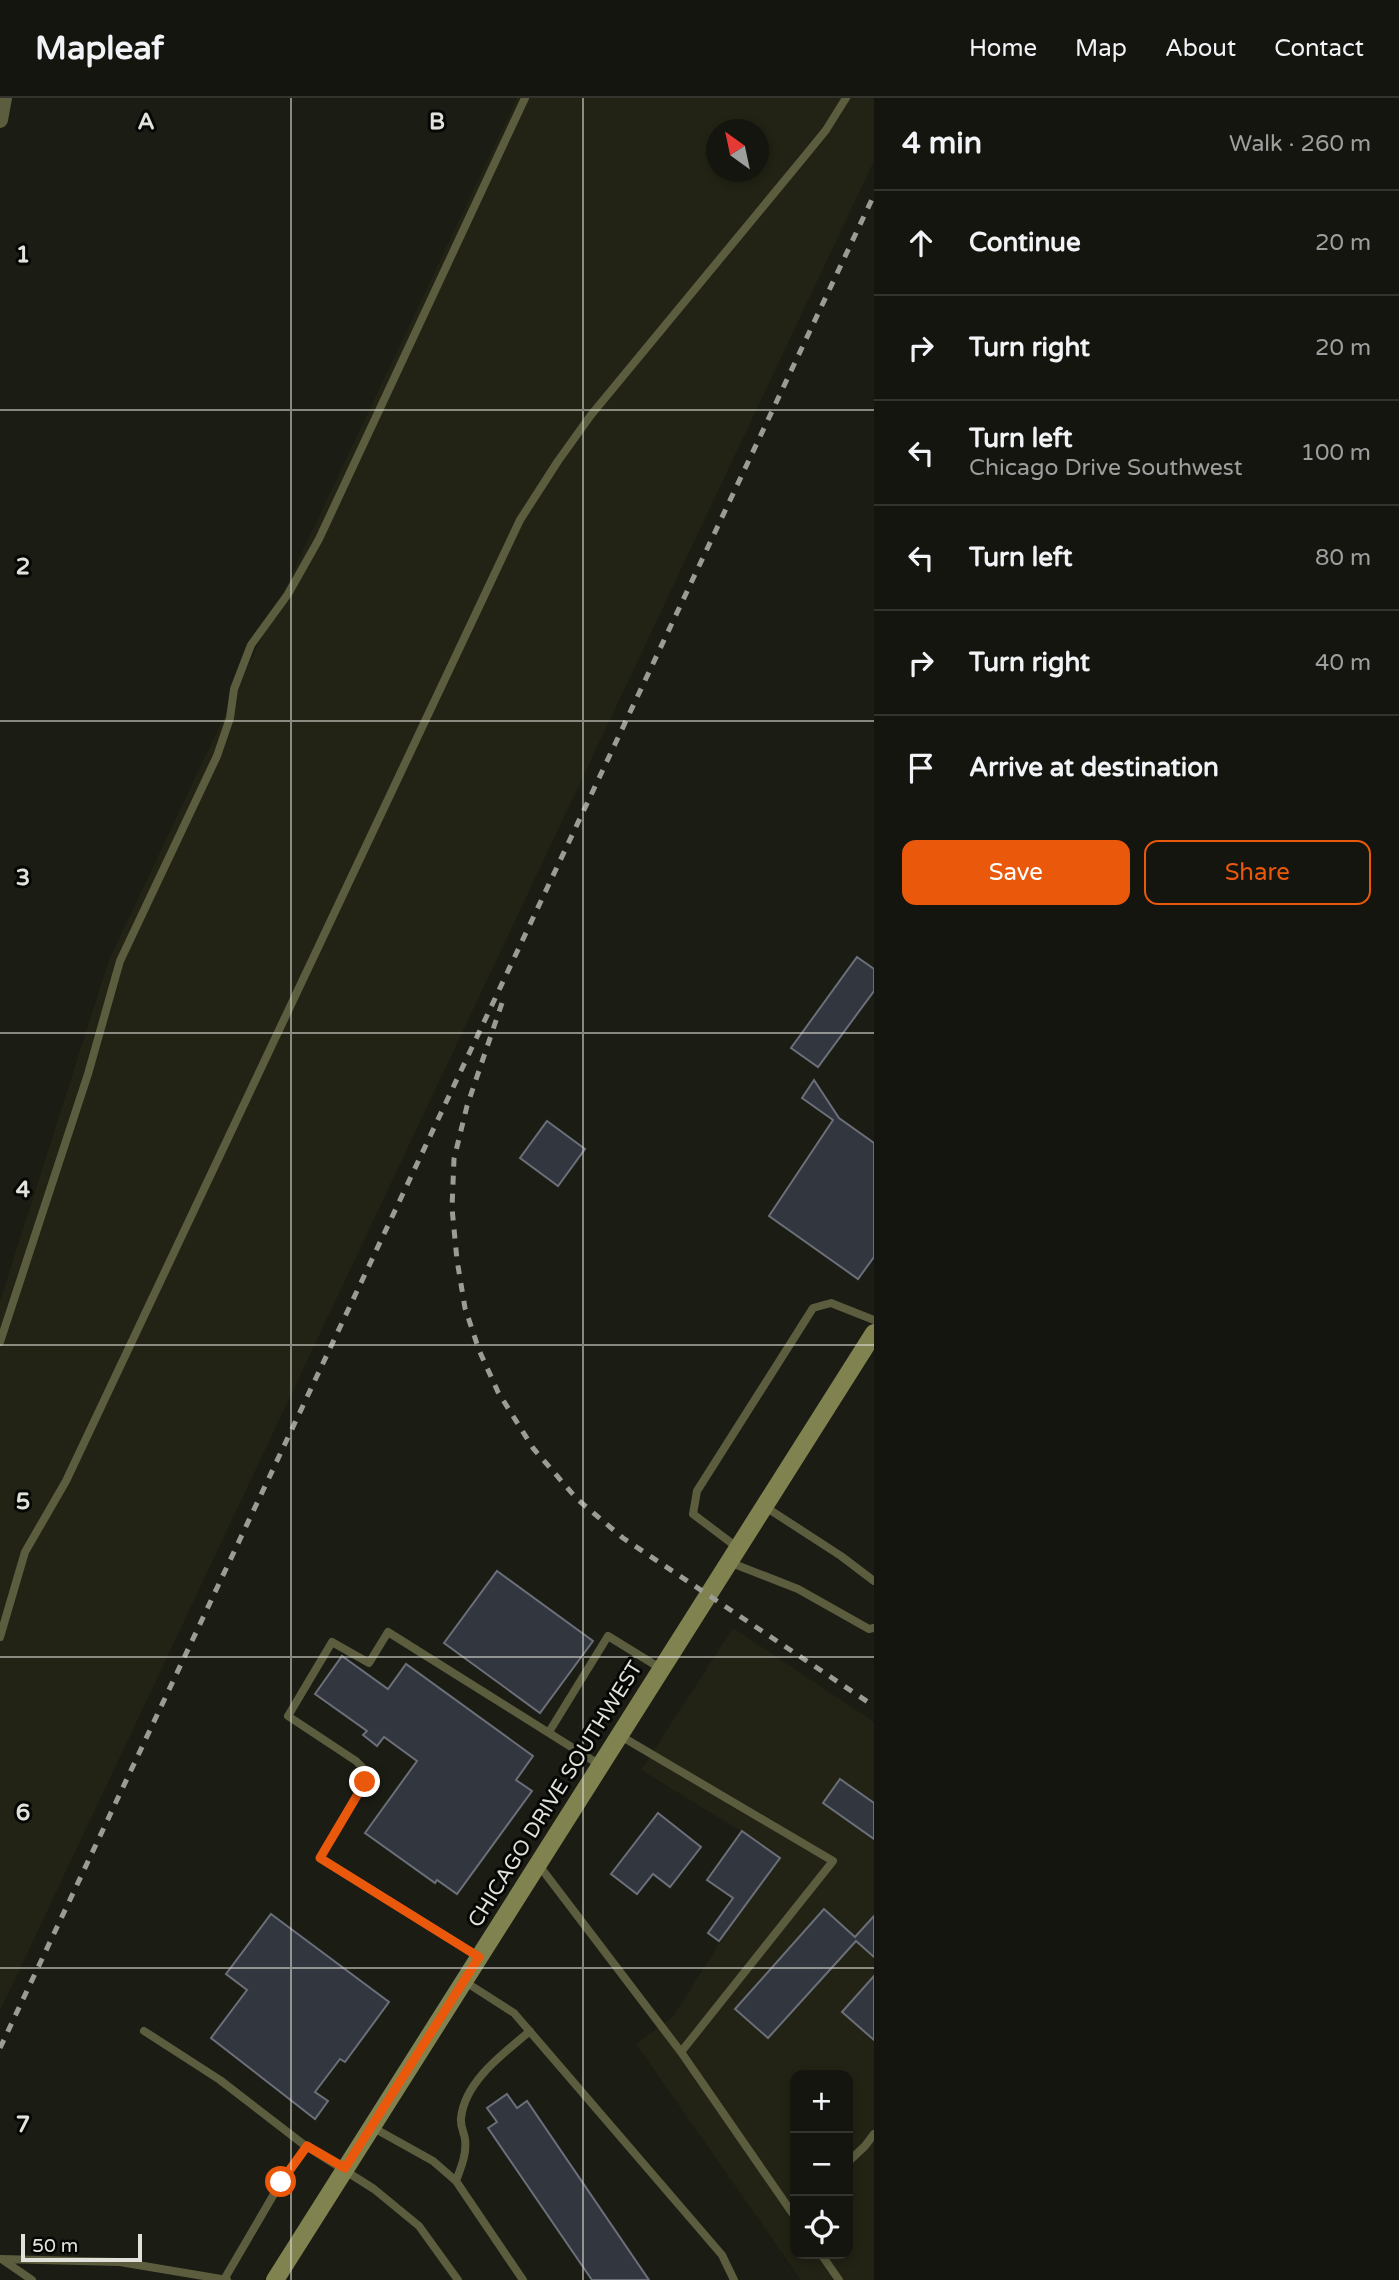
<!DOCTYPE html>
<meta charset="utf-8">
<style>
:root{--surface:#14150e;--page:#1d1e17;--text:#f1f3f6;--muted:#9d9f9e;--line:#33342e;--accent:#ea580c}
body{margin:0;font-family:"Varela Round",sans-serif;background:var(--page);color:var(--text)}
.controls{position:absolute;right:21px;bottom:21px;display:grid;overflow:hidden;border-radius:14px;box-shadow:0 4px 10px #0003}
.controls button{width:63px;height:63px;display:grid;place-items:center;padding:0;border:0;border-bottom:2px solid var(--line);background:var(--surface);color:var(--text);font:35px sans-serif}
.compass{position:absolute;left:706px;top:21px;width:63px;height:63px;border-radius:50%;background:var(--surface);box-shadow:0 4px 10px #0003;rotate:327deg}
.scale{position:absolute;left:21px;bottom:18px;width:121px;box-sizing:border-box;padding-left:7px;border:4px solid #e1e2db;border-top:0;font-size:19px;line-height:24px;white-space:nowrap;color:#e1e2db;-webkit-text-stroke:5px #060604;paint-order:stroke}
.stop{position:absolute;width:21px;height:21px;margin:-16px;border:5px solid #ea580c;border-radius:50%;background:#fff}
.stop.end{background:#ea580c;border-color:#fff;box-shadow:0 2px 7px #0008}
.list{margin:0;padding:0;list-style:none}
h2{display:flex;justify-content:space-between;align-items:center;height:91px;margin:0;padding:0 28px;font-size:30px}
h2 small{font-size:23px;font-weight:400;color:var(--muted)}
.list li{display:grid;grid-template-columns:46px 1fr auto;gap:21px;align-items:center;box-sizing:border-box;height:105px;padding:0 28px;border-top:2px solid var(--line)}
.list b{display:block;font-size:26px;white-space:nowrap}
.list p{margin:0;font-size:23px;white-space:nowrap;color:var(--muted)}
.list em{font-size:23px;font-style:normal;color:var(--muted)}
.actions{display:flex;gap:14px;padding:21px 28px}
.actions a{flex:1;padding:16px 0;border:2px solid var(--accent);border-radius:14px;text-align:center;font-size:24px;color:var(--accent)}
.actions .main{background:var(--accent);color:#fff}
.icon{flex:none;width:38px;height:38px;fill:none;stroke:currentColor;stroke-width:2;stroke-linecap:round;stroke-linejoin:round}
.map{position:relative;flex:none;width:874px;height:2182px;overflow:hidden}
header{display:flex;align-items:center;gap:42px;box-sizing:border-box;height:98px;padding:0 35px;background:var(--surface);border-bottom:2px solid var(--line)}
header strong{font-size:33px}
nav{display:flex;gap:38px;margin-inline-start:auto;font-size:24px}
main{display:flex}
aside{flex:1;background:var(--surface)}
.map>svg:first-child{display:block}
</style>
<header>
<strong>Mapleaf</strong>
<nav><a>Home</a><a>Map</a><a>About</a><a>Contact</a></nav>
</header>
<main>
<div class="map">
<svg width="874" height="2182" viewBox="0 0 874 2182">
<rect width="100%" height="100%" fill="#1b1c13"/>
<path fill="#222314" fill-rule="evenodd" d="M517 0H874V63L0 1913V1203L109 862ZM716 32H758V74H716Z
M733 1530 874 1624V2182H801L636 1946 673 1919 776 1755 641 1672ZM795 1977H848V2156H795Z"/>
<path fill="#32363f" stroke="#6b6f79" stroke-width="2" d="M857 859 874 871V893L818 969 791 950Z
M814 982 839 1020 874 1045V1159L858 1181 769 1118 833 1022 802 1000Z
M547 1023 585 1051 558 1088 520 1060Z
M497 1473 593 1543 540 1615 444 1545Z
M342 1558 388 1591 406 1566 533 1658 516 1682 532 1693 457 1796 437 1782 435 1785 365 1735 417 1663 384 1639 377 1648 363 1637 367 1633 315 1596Z
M840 1681 874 1705V1741L823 1705Z
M658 1715 701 1749 670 1789 653 1776 637 1796 611 1776Z
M742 1733 780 1760 719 1843 708 1835 733 1800 707 1782Z
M824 1811 855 1839 874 1818V1859L856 1843 768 1940 735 1911Z
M271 1816 389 1904 345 1964 340 1961 315 1994 328 2003 315 2021 211 1940 247 1892 226 1876Z
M874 1878V1942L842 1914Z
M507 1996 517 2010 527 2003 649 2182H592L488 2030 497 2024 487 2010Z"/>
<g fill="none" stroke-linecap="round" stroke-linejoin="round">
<path stroke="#5b5d3e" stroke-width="8" d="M0 1244 88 976 120 863 217 658 230 620 234 591 251 547 288 496 319 441 525 0
M764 1408 841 1458 874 1483
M738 1450 693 1416 697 1393 813 1210 831 1205 874 1222
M729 1464 798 1491 869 1531 874 1530
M0 1539 25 1454 66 1383 520 422 558 363 591 317 804 59 826 32 846 0
M549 1634 608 1538 660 1570
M538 1766 681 1954 833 1763 619 1637
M479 1859 320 1760 365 1684 366 1673 356 1663 288 1618 332 1544 369 1565 388 1534 600 1667
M464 1883 514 1915 722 2157 734 2182
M144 1933 220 1982 303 2046 374 2091 419 2128 458 2182
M681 1954 795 2119
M372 2029 433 2063 456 2083 523 2182
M848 2064 865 2048 874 2036
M456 2083C461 2069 467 2056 465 2041 464 2034 460 2028 461 2020 465 1983 503 1956 530 1933
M821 2156 839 2182
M1 2161 120 2164 227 2182
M3 2162 32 2182
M225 2180 281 2084 307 2048"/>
<path stroke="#5b5d3e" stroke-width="16" d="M0 22 4 0"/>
<path stroke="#808250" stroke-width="18" d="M275 2182 874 1235"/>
<path stroke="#9b9c94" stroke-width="5" stroke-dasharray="9 9" stroke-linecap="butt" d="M502 905 467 1008 454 1061 452 1110 457 1162 465 1210 479 1252 498 1294 533 1350 577 1401 623 1440 874 1608
M0 1950 874 97"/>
</g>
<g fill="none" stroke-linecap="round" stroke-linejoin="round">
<path stroke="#ea580c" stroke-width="9" d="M281 2084 307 2048 345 2070 479 1859 320 1760 365 1684"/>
</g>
<path fill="none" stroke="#e1e2db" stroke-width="2" stroke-opacity="0.55" d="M291 0V2182M583 0V2182M0 312H874M0 623H874M0 935H874M0 1247H874M0 1559H874M0 1870H874"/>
<g text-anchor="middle" stroke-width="6" stroke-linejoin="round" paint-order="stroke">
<g font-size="21" fill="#e1e2db" stroke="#060604">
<text transform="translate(555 1696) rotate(-58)" y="7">CHICAGO DRIVE SOUTHWEST</text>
</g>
</g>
<g font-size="23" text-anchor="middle" font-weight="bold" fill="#e1e2db" stroke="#060604" stroke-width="6" stroke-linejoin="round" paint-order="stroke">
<text x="146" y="31">A</text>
<text x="437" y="31">B</text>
<text x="23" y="164">1</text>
<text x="23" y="476">2</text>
<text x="23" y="787">3</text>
<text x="23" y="1099">4</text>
<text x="23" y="1411">5</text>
<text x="23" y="1722">6</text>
<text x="23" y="2034">7</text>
</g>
</svg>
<div class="controls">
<button>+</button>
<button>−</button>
<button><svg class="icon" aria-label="locate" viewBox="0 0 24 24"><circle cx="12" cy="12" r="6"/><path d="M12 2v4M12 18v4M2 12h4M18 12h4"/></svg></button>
</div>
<svg class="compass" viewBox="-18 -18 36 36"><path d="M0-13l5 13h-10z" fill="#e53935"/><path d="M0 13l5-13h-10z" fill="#9d9f9e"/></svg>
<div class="scale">50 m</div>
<div class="stop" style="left:281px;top:2084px"></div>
<div class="stop end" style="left:365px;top:1684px"></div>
</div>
<aside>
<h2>4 min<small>Walk · 260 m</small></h2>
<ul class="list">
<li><svg class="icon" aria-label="ahead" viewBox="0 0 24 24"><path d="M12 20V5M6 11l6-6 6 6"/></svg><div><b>Continue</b></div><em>20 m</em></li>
<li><svg class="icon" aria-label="right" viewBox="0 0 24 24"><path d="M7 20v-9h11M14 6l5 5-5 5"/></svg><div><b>Turn right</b></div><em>20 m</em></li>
<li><svg class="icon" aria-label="left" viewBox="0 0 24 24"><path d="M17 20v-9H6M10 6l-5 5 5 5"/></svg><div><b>Turn left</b><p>Chicago Drive Southwest</p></div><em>100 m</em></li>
<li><svg class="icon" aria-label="left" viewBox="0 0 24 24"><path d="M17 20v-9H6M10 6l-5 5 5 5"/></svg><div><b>Turn left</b></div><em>80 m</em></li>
<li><svg class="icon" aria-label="right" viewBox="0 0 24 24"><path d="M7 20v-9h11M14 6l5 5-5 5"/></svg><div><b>Turn right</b></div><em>40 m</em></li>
<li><svg class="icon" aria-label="arrive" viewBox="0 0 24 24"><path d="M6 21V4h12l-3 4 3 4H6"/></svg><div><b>Arrive at destination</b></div></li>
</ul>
<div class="actions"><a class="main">Save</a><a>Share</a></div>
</aside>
</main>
